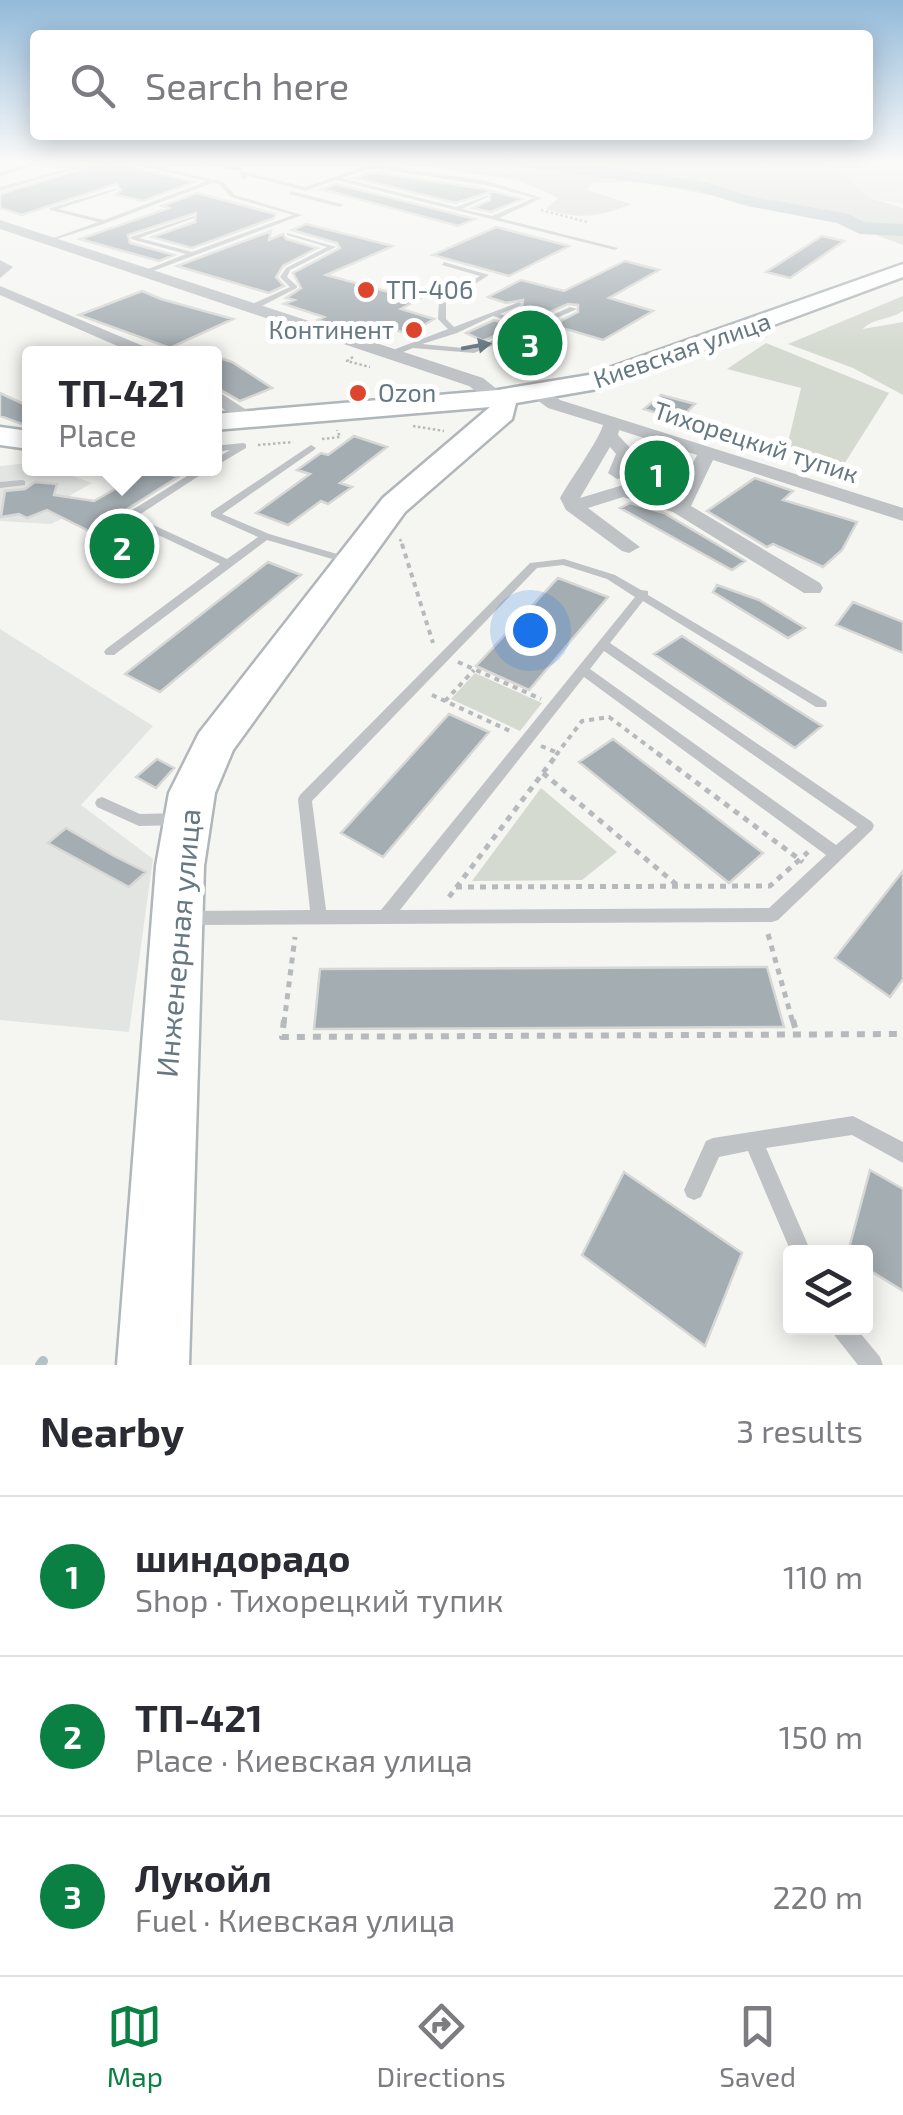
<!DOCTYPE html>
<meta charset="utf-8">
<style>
:root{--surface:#fff;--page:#f2f2f3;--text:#2b2b33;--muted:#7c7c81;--line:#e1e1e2;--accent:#0b8043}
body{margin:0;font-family:"Exo 2",sans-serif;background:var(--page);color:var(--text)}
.controls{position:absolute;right:30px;bottom:30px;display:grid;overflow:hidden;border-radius:10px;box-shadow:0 5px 25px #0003}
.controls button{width:90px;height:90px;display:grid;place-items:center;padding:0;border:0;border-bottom:2px solid var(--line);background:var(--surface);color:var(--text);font:50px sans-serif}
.you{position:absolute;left:530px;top:630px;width:35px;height:35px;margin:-25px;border:8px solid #fff;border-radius:50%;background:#1a73e8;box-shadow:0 0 0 15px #1a73e833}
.badge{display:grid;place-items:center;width:65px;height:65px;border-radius:50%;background:var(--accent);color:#fff;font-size:32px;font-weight:700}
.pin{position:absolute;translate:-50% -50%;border:5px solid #fff;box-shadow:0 2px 10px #0006}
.popup{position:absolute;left:22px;top:346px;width:200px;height:130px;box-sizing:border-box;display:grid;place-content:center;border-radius:10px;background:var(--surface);filter:drop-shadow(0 2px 8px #0005);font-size:32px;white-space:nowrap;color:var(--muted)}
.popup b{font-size:38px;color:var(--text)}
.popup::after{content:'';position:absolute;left:50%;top:100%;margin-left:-20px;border:20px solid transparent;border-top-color:var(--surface)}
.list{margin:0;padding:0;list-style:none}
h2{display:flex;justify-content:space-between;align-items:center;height:130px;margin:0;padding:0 40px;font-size:42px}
h2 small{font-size:32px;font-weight:400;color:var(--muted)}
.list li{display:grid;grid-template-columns:65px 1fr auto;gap:30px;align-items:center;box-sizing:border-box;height:160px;padding:0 40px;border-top:2px solid var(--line)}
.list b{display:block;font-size:38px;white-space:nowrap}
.list p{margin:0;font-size:32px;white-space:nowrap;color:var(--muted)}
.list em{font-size:32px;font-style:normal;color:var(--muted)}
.icon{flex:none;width:55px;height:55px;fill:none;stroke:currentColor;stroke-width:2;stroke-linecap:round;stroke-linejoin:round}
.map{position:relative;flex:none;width:903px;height:1365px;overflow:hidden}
.search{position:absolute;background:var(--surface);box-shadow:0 5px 25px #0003;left:30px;right:30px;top:30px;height:110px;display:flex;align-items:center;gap:25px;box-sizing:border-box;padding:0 35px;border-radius:10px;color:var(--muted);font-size:38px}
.sheet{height:610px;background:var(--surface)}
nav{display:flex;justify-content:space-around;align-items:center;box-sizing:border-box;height:140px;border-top:2px solid var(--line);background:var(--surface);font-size:28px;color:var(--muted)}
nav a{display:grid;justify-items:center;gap:5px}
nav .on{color:var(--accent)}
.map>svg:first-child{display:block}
</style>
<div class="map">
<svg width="903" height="1365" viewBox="0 0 903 1365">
<rect width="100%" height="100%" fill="#f5f5f2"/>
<path fill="#e3e5e3" d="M824 160H903V204L870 198Z
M29 463V468L53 469 92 483 62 500 79 510 51 524 0 521V466Z
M0 629 153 726 81 805 153 859 129 1032 0 1020Z"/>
<path fill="#d5dad1" d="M370 160H824L870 198 903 208V245L836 220 643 182 592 183 587 190 631 204C600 217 578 220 546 209L558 198 518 180Z
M903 296V311C890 320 873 318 863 329L903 322V395L853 368 788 344Z
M766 343 889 393 841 469 786 451 801 388 727 369Z
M475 673 542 703 520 731 451 699Z
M541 788 617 852 582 880 472 881Z"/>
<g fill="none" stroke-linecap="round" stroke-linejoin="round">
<path stroke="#b4c2c5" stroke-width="10" d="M40 1365 43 1361"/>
<path fill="#b4c2c5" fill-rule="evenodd" d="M502 160H544L697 180 750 196 849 214 864 222 903 224V236L860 234 837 223 747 206 695 190 510 165Z"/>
</g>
<path fill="#a4adb2" stroke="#d7d7d5" stroke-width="2.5" d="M107 161 194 182 143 201 115 195 121 190 116 184 22 215 0 208V194Z
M373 172 485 189 522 199 491 212 473 208 490 200V192L456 203 355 178Z
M336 184 475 219 458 226 321 189Z
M197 193 275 214 274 218 192 248 152 237 195 222 196 213 128 235 130 243 174 255 159 261 80 239 169 208 162 206Z
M306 224 393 246 326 275 392 293 408 284 433 291 401 309 434 319 409 334 378 325 368 331 348 325 342 328 318 320 324 317 284 304 294 300 286 298 301 288 293 273 340 248 337 243 292 230Z
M496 227 569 246 509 276 433 255Z
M271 231 269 240 283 234 286 239 317 248 283 266 276 277 284 286 269 293 177 266Z
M822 236 844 241 790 278 766 272Z
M625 261 659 270 609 298 653 311 603 340 556 326 541 331 578 312V305L568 304 532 320 511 313 522 308 523 300 506 303 488 297 521 280 564 291Z
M142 291 161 299 233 319 170 348 79 315Z
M494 320 515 327 483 341 466 333Z
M214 356 232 362 272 388 240 401 214 386Z
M0 393 30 407V427L0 416Z
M661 395 695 404 679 420 644 409Z
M354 436 387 447 340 483 352 487 328 504 321 501 288 525 256 513 310 474 297 470 321 453 328 455Z
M650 452 687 461 666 494 628 483Z
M152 468 178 477 91 532 47 510 27 518 19 514 1 517 5 491 25 489 35 482 57 484 54 495 94 501Z
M755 478 793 491 783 500 857 522 842 550 823 567 773 544 767 547 707 511Z
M630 503 664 513 745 561 732 570 620 508Z
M116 532 148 548 128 560 96 544Z
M268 562 301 575 160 692 125 674Z
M558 578 608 597 529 690 476 666Z
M717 585 759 600 805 628 788 638 713 592Z
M853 602 903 622V653L836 625Z
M682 636 784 702 822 726 795 748 654 654Z
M449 714 489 732 383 857 341 833Z
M613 739 722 822 763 853 729 883 579 762Z
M157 759 174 768 156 788 136 777Z
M66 828 114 856 146 872 129 887 48 843Z
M903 871V979L890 997 835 958Z
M767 967 784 1027 314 1029 320 969Z
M870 1170 903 1189V1291L866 1268V1252H848Z
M624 1172 742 1253 705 1346 582 1255Z"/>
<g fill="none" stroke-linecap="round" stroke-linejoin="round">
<g stroke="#b0b6b9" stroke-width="5">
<path id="primary" d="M903 264V277L603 388 516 403 512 419 405 512 233 750 215 793 204 866 189 1365H117L156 866 169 793 199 733 383 498 490 407 214 430V414L498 390 589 375Z
M0 427 29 431V449L0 445Z"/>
</g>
<path stroke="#b7babc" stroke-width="2.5" stroke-dasharray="2.5 2.5" stroke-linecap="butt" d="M541 210 587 222
M353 357 347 361 370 367
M413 426 444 431
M322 439 340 437 337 430
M258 445 293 442
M400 539 403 547"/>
<path stroke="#b7babc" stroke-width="4" stroke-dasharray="5 5" stroke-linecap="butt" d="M402 544 433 643
M458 662 541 699
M432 695 510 731
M445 701 474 670
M541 746 558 753
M556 755 582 721 609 717 660 755"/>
<path stroke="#b7babc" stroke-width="5" stroke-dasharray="6 6" stroke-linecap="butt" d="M657 753 803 862
M543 773 677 885
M456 887 770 886 808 852
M449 897 558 753
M768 934 793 1023
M284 1023 295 937"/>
<path stroke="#b7babc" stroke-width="6" stroke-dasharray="8 8" stroke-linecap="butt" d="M284 1020 282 1037 903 1034
M793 1020 797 1035"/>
<path fill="#bfc3c6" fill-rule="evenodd" d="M46 160H52L0 176V172Z
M98 160H104L0 191V187Z
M192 160 241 168 244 172 305 187 372 164 487 181 542 198 499 218 618 248 615 250 336 180 305 191 246 175V179H242L239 171ZM372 168 486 185 534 198 492 216 462 209 488 197V195L456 207 341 178Z
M138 162 223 182 235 195 302 215 145 274 143 273V271L186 254 131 239V237L194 216V218L139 238 192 252 293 215 231 197 219 184 212 183 106 223 51 241V239L98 222 50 210V208L117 188V190L58 209 104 220 207 181 136 165Z
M291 191 342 204 343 205 340 207 289 194Z
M287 233 336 247 290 270 287 277 297 286V288L254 310H248V306L290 287 280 277 286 268 327 247 287 235Z
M444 262 489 275 446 302V319L454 327 519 302 521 303V305L500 314 532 324 570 307 577 309 538 326V329H533L474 353 413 348 391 357H385V353L448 329 438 319 439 301 480 276 442 265ZM493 316 526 326 473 349 422 344 457 333Z
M243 443 246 444V448L214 467V460L230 450 214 452V446Z
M311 445 316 448 314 450 222 514 269 534 354 559 355 561 354 563H346L267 540 114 655H106L104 652 106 649 220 564 124 519V515L200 468H211L136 517 227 559 258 537 211 516V512Z
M22 480 25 481V485L0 488V482Z
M564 559 615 575 641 590 648 591V595L826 701 827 704 826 707H816L643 601 610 643 872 822 874 826 872 830 778 920 772 922 186 925 180 923 178 918 180 913 186 911 310 910 298 799 300 795 530 563ZM563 565 607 579 635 597 381 910H326L312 801 537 568ZM604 651 857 827 836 845 590 669ZM584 677 826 855 769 908 400 910Z
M102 797 140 814 180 813 185 815 187 819 185 823 180 825 139 826 97 807 95 803 97 799Z
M853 1116 903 1142V1163L852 1135 766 1148 811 1252H791L748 1151 719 1157 701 1197 694 1200 687 1197 684 1190 706 1141 713 1138Z
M832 1328H856L880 1357 883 1365H858L835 1336Z"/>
<path fill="#bfc3c6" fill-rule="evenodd" d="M0 260 13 267 0 278Z
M0 286 155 351 157 354H136L0 295Z
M214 389 253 414V422H241L214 402Z
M533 389H545L560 400 903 508V521L713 460 691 506 820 583 823 588 820 593H804L673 512 623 497 588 508 640 547 629 553 622 551 566 510 560 498C570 480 599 440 603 425L548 408 533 397ZM619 430 697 455 674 500 623 485 580 498 610 447 616 454 608 473 617 479 624 477 635 453 618 435Z"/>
<path fill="#bfc3c6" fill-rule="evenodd" d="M0 220 483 378 508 398 505 402H491L469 386 0 229Z"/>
<use href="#primary" fill="#fff" fill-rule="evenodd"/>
</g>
<defs><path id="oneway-solid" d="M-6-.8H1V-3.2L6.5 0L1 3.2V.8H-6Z" transform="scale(2.5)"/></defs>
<use fill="#667882" href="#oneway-solid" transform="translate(476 346) rotate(-10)"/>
<linearGradient id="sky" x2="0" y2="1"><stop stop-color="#93bada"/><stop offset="0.46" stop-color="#fafaf9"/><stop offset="1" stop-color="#fafaf9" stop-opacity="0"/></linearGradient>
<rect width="903" height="351" fill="url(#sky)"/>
<g fill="#db462c" stroke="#fff" stroke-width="4">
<circle cx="366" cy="290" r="10"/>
<circle cx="414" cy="330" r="10"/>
<circle cx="358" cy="393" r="10"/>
</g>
<g text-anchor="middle" stroke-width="10" stroke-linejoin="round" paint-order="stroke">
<g font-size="25" fill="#667882" stroke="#fff" text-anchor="start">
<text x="386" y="299">ТП-406</text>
<text x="394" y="339" text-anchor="end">Континент</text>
<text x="378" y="402">Ozon</text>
</g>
<g font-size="25" fill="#667882" stroke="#fff">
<text transform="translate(682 350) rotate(-19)" y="9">Киевская улица</text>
<text transform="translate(756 442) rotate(18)" y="9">Тихорецкий тупик</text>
</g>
<g font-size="30" fill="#667882" stroke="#fff">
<text transform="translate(179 943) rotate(-85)" y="10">Инженерная улица</text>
</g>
</g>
</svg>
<div class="controls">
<button><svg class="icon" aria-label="layers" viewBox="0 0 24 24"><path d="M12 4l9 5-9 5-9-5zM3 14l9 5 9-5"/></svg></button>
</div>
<div class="you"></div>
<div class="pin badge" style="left:657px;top:473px">1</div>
<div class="pin badge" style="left:122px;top:546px">2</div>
<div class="popup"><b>ТП-421</b>Place</div>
<div class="pin badge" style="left:530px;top:343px">3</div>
<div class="search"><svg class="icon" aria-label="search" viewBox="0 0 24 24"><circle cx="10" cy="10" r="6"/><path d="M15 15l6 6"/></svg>Search here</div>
</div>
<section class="sheet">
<h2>Nearby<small>3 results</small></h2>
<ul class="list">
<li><span class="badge">1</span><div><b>шиндорадо</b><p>Shop · Тихорецкий тупик</p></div><em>110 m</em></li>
<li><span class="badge">2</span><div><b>ТП-421</b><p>Place · Киевская улица</p></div><em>150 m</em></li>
<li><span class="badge">3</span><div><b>Лукойл</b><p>Fuel · Киевская улица</p></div><em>220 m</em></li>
</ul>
</section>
<nav>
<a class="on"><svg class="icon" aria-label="map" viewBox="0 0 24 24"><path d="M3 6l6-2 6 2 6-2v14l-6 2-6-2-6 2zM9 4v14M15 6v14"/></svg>Map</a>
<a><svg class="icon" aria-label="directions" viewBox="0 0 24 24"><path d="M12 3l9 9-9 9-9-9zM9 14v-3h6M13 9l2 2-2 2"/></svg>Directions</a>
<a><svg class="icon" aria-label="saved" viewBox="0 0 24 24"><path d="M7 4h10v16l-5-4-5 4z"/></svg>Saved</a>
</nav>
